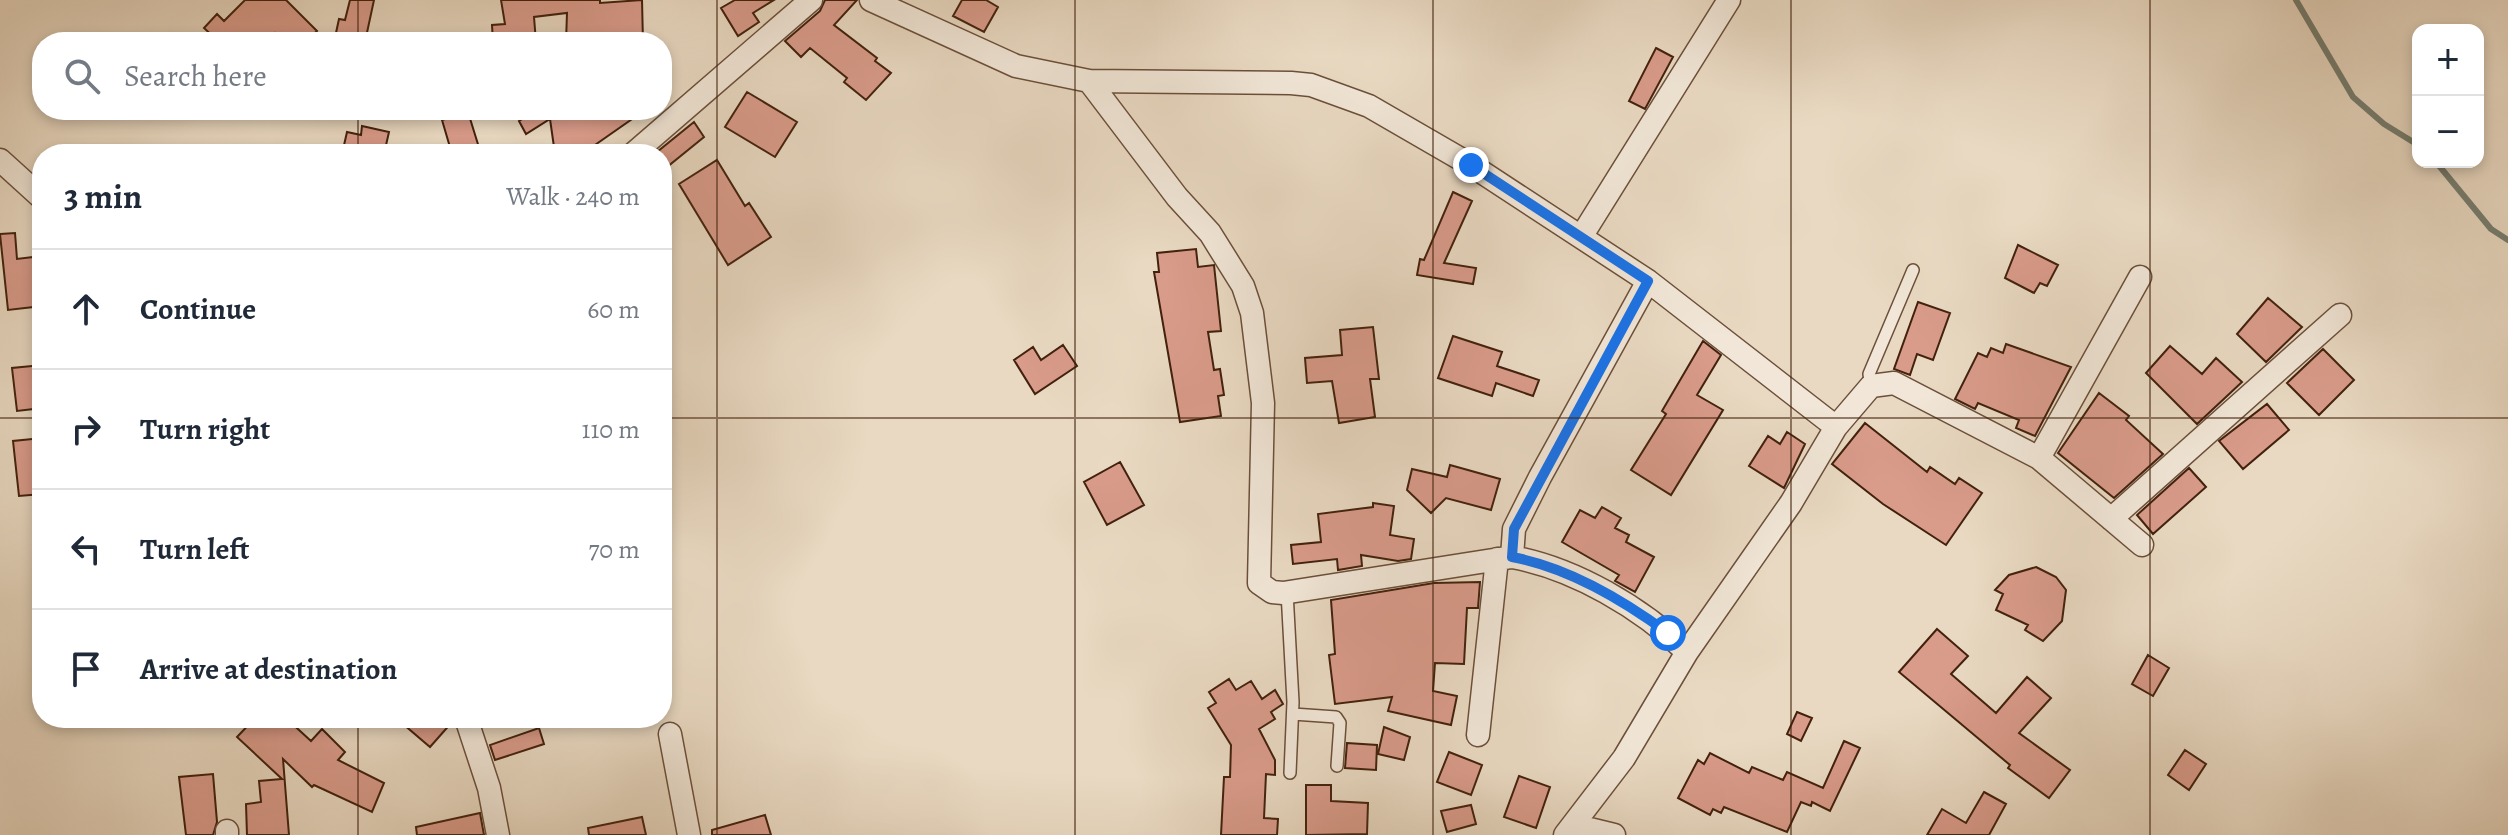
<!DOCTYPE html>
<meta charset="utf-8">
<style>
:root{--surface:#fff;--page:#f2f2f3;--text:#1f2937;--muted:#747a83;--line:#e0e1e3}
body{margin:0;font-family:Alegreya,serif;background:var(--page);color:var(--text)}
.controls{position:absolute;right:24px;top:24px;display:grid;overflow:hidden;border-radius:16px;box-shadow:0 4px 12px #0003}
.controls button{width:72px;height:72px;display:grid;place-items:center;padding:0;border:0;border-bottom:2px solid var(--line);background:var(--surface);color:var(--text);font:40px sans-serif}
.stop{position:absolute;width:24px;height:24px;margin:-18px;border:6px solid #1a73e8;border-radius:50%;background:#fff}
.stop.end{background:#1a73e8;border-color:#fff;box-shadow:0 2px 8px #0008}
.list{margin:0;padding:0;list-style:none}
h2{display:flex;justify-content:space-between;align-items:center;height:104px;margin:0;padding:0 32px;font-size:34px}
h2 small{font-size:26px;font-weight:400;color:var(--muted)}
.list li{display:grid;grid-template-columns:52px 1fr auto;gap:24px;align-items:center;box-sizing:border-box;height:120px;padding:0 32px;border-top:2px solid var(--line)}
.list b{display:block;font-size:30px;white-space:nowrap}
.list em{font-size:26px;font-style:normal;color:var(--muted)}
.icon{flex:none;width:44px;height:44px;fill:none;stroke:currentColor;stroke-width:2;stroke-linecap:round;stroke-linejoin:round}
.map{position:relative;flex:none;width:2508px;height:835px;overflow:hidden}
.search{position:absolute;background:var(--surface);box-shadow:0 4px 12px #0003;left:32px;top:32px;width:640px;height:88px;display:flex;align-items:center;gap:20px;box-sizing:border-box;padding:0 28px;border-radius:32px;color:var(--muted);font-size:30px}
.panel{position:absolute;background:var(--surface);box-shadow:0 4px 12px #0003;left:32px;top:144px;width:640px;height:584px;border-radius:32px}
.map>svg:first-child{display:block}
</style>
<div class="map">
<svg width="2508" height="835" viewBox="0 0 2508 835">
<rect width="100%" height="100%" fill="#e9d9c2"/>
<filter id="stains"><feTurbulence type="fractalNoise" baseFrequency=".0025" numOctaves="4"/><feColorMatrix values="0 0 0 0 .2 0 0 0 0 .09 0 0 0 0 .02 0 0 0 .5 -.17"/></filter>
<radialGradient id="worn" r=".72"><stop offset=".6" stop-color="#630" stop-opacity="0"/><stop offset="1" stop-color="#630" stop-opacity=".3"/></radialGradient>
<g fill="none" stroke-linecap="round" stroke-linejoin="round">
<path stroke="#757d70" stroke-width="6" d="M2296 0 2353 97 2384 124 2418 145
M2436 162 2491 229 2508 240"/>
</g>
<path fill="#d99b8a" stroke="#42210d" stroke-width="2" d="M245 0H286L317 31 305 42H284L275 33 266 42H219L204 28 217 14 224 21Z
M350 0H374L365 42H334L339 19 345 20Z
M501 0H600V3L642 0 643 42H566L567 13 534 17 536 42H493L492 25 505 24Z
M735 0H774L753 13 759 22 738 36 721 8Z
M825 0H857L834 25 877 58 875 61 891 73 866 100 844 82 847 78 810 48 801 57 785 41 820 11Z
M962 0H986L998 7 984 32 953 16Z
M1656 48 1673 57 1645 109 1629 101Z
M747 92 797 122 775 157 725 127Z
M537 110H645L582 154H555L550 119 526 134 519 121Z
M468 112 481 154H452L442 120Z
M694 122 704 137 667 167 662 154 657 152Z
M362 126 389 132 384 154H342L347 132 361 135Z
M717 160 745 206 749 203 771 237 728 265 679 184Z
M1453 192 1472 201 1444 263 1476 268 1473 284 1417 275 1420 259 1424 260Z
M15 233 17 259 42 256V306L8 310 0 234Z
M2018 245 2058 265 2047 286 2040 283 2034 293 2005 278Z
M1196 249 1198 267 1214 265 1221 331 1208 332 1214 370 1220 369 1224 395 1218 396 1221 416 1180 422 1154 272H1159L1157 253Z
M2268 298 2302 327 2266 362 2237 334Z
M1918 302 1950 313 1933 360 1917 354 1910 375 1894 369Z
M1373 327 1379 379H1370L1375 417 1339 423 1332 381 1307 383 1305 358 1342 355 1340 330Z
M1453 336 1502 352 1497 366 1539 380 1533 396 1496 383 1492 396 1438 378Z
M1703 341 1721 355 1697 395 1723 410 1671 495 1631 470 1666 414 1662 411Z
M2006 344 2071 367 2035 436 2016 428 2019 420 1978 403 1975 409 1955 399 1978 353 1987 357 1991 348 2003 353Z
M1063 345 1077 366 1035 394 1014 360 1033 347 1041 360Z
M2170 346 2202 374 2216 358 2242 382 2197 424 2146 373Z
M2323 349 2354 380 2319 415 2287 383Z
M42 365V408L17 411 12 368Z
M2099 393 2129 416 2126 420 2163 454 2114 498 2058 453Z
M2267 404 2289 430 2243 469 2219 441Z
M1865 423 1927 472 1930 467 1955 484 1959 478 1982 493 1946 545 1883 504 1832 464Z
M1787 432 1805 444 1784 488 1749 466 1768 436 1780 444Z
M42 438V494L19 496 13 441Z
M1120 462 1144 505 1107 525 1084 482Z
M1450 465 1500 479 1491 510 1446 498 1431 513 1407 490 1412 469 1447 477Z
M2189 468 2206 487 2153 534 2137 515Z
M1373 503 1394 506 1390 535 1414 539 1411 559 1398 561 1361 555 1362 566 1338 570 1337 559 1293 564 1291 545 1321 542 1318 514 1373 507Z
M1602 507 1621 518 1615 528 1629 535 1626 542 1654 557 1635 592 1615 581 1619 575 1562 542 1580 510 1595 518Z
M2036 567 2056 577 2066 590 2062 621 2043 641 2025 630 2028 625 1996 610 2003 594 1995 590 2009 575Z
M1480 582 1478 608H1467L1464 664 1435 663 1433 691 1457 696 1451 725 1388 711 1392 697 1335 704 1329 655 1335 654 1331 600 1434 583Z
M1937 629 1968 656 1951 674 1996 713 2027 677 2051 698 2019 733 2070 770 2049 798 2008 768 2010 765 1899 672Z
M2148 655 2169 668 2153 696 2132 684Z
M1229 679 1236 690 1251 681 1262 699 1275 690 1283 704 1271 712 1275 719 1259 729 1275 760V775L1266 774 1264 818 1278 819 1277 835H1221L1224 777H1230L1231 745 1208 708 1216 703 1209 692Z
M1797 712 1812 718 1801 741 1787 734Z
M255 718H286L311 741 322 729 345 752 338 760 384 783 372 812 314 785 312 787 283 759 289 835H247L246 804 261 802 259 781 282 779 237 737Z
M396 718H452L453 721 430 747Z
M1384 727 1410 737 1404 760 1378 754Z
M539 728 544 744 495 760 490 745Z
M1844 741 1860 748 1830 811 1812 802 1811 806 1801 802 1787 832 1724 807 1721 813 1713 809 1710 815 1678 798 1698 760 1704 764 1710 753 1749 773 1752 767 1783 780 1787 772 1823 788Z
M1347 743 1377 745 1376 770 1345 768Z
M2185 750 2206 764 2189 790 2168 775Z
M1449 752 1482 765 1471 795 1437 782Z
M213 774 217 822 213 835H186L179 777Z
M1519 776 1550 787 1536 828 1504 817Z
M1306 785H1331V801L1368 803 1367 834 1306 835Z
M1984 792 2006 804 1989 835H1927L1942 809 1966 823Z
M1471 805 1476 824 1447 832 1441 811Z
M480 813 484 835H417L416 827Z
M765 815 771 835H712V830Z
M642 817 646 835H589L588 828Z"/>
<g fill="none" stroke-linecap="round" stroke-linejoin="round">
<g stroke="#6c4f3a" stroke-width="14">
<path id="service" d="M1871 386 1869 374 1913 270
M1287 592 1293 702 1290 773
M1293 714 1336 717 1340 723 1337 766"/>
</g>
<g stroke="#6c4f3a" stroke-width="25">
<path id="minor" d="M871 0 1016 66 1089 81 1291 83 1311 85 1369 106 1471 165 1648 281 1836 427 1791 503 1687 652 1624 758 1565 835
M1089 81 1177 197 1210 233 1243 286 1252 313 1263 403 1259 583 1272 592 1283 593 1512 557C1574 568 1642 608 1687 652
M633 154 811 0
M0 160 42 198
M1581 237 1729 0
M1836 427 1871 386 1894 383 2039 458 2142 545
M2039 458 2140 277
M2111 519 2340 315
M1512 557 1514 529 1540 477 1648 281
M466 718 489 788 498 835
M670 734 689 835
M1478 735 1497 559
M1573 825 1614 835
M227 831V835"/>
</g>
<use href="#service" stroke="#f1e6d7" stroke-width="11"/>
<use href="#minor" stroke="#f1e6d7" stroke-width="22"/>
</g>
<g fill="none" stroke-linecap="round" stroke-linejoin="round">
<path stroke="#1a73e8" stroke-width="10" d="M1471 165 1648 281 1514 529 1512 557C1567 567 1623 600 1668 633"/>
</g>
<path fill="none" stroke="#42210d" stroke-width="2" stroke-opacity="0.55" d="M358 0V42M717 0V835M1075 0V835M1433 0V835M1791 0V835M2150 0V835M358 110V154M0 418H42M662 418H2508M358 718V835"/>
<rect width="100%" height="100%" filter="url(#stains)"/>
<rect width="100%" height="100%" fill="url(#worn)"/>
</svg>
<div class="controls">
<button>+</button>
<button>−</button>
</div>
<div class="stop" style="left:1668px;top:633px"></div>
<div class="stop end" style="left:1471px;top:165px"></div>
<div class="search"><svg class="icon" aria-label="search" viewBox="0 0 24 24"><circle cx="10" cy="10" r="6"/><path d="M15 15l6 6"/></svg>Search here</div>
<section class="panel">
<h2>3 min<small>Walk · 240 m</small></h2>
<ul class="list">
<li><svg class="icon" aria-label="ahead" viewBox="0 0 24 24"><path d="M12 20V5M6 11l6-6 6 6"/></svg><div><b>Continue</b></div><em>60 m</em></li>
<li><svg class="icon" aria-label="right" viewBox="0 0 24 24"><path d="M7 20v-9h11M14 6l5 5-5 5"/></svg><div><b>Turn right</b></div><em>110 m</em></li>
<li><svg class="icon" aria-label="left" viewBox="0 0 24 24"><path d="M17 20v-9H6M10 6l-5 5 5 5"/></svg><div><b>Turn left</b></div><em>70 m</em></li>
<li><svg class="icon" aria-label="arrive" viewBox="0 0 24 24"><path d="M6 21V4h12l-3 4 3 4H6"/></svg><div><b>Arrive at destination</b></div></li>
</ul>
</section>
</div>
